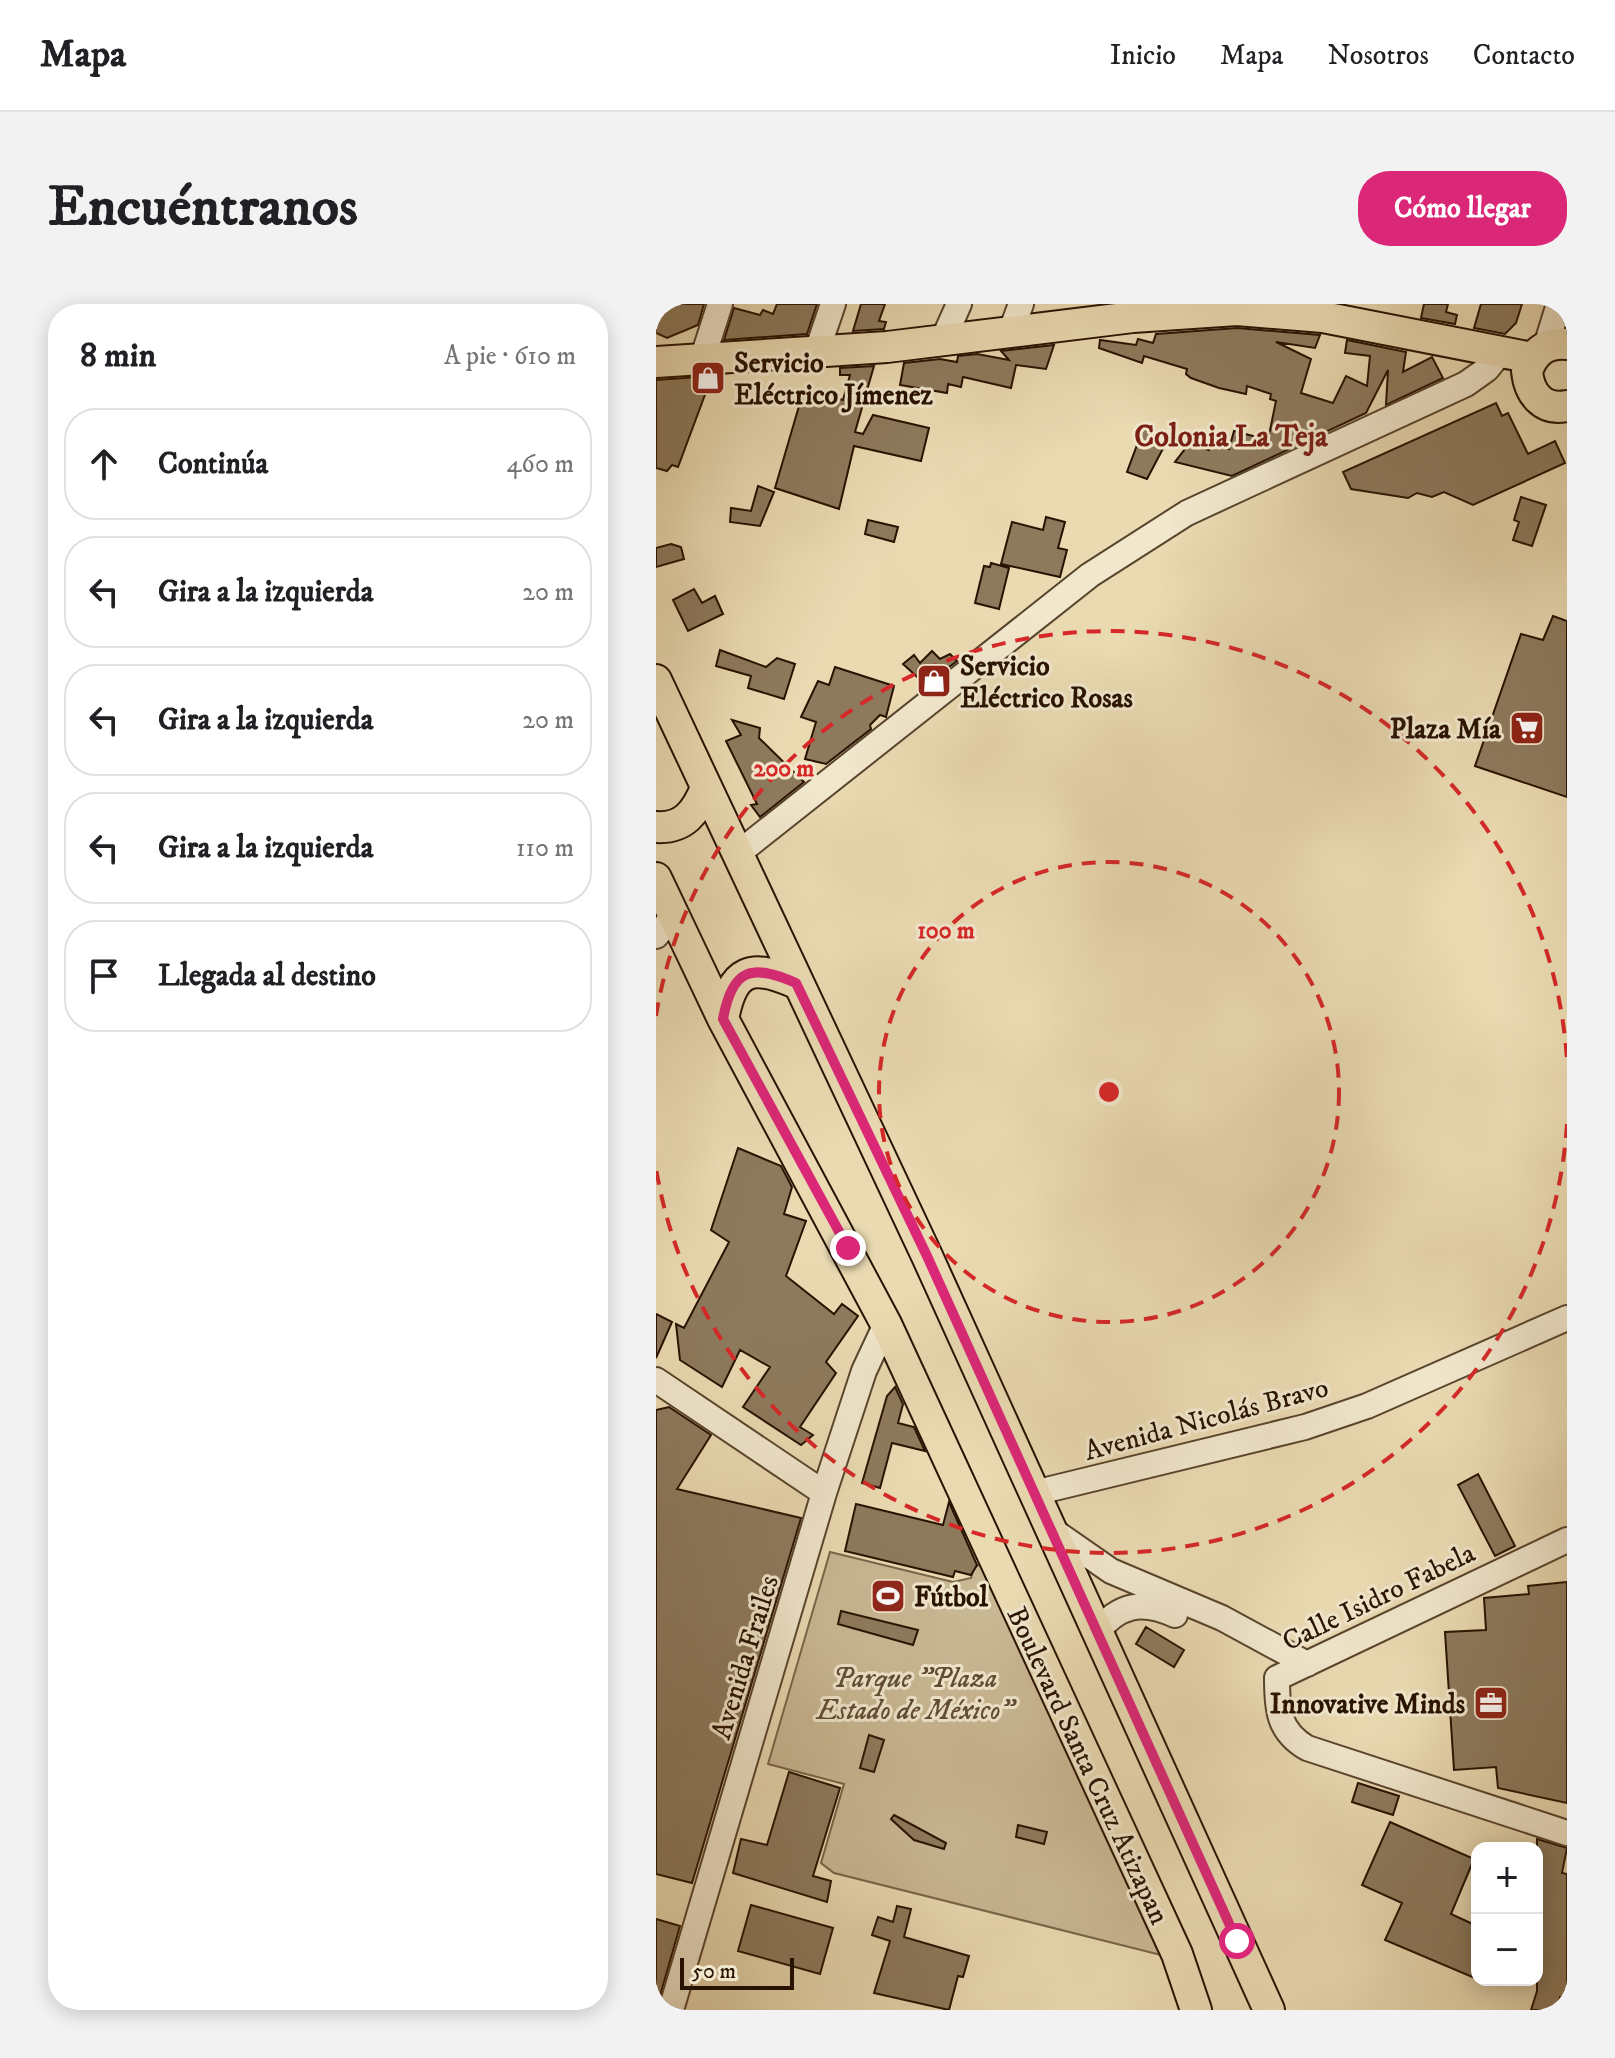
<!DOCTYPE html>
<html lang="es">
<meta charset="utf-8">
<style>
:root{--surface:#fff;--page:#f2f2f2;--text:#202124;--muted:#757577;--line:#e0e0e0;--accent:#db2777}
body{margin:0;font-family:"IM FELL DW Pica",serif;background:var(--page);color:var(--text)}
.controls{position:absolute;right:24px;bottom:24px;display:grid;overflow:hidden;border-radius:16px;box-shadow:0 4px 20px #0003}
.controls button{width:72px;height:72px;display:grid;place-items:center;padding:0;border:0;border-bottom:2px solid var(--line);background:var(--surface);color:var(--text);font:40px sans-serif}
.scale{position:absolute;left:24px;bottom:20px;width:114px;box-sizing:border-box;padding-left:8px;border:4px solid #281201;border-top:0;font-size:22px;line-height:28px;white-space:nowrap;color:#281201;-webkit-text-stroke:6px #f1e7cd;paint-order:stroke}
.stop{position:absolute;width:24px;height:24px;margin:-18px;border:6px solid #db2777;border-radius:50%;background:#fff}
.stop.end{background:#db2777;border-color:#fff;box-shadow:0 2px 8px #0008}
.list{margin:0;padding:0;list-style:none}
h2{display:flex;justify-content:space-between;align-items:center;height:104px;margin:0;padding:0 32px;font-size:34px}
h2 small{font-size:26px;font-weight:400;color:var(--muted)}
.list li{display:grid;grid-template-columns:52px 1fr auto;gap:24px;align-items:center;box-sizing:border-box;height:112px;margin:0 16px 16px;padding:0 16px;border:2px solid var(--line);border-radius:32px}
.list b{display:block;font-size:30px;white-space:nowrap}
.list em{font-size:26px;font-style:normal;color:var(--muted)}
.icon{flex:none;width:44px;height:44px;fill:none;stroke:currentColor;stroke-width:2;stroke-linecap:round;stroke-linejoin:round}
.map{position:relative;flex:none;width:911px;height:1706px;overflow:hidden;border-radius:32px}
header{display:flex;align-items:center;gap:48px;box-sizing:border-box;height:112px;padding:0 40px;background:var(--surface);border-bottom:2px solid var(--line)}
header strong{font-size:38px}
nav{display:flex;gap:44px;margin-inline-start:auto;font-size:28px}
.intro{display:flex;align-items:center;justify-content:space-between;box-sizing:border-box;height:192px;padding:0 48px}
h1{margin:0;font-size:56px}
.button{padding:20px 36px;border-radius:32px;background:var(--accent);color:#fff;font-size:28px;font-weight:700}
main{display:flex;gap:48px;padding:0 48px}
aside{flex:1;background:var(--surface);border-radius:32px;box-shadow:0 4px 20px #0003}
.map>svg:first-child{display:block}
</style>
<header>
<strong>Mapa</strong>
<nav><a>Inicio</a><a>Mapa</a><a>Nosotros</a><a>Contacto</a></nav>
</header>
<div class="intro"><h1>Encuéntranos</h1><a class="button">Cómo llegar</a></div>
<main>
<aside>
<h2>8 min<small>A pie · 610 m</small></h2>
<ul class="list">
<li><svg class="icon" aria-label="ahead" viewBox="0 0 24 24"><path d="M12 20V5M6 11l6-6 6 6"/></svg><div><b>Continúa</b></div><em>460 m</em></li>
<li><svg class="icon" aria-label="left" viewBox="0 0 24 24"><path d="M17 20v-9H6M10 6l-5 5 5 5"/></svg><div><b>Gira a la izquierda</b></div><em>20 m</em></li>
<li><svg class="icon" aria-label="left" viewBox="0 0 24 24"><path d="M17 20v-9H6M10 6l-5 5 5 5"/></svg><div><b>Gira a la izquierda</b></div><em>20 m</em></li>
<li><svg class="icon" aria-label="left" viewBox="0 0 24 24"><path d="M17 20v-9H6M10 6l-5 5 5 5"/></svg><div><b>Gira a la izquierda</b></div><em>110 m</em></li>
<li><svg class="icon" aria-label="arrive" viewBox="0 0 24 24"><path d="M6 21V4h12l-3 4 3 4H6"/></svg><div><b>Llegada al destino</b></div></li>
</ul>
</aside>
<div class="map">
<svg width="911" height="1706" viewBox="0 0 911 1706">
<rect width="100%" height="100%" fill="#eadab2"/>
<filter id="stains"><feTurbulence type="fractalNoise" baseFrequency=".0025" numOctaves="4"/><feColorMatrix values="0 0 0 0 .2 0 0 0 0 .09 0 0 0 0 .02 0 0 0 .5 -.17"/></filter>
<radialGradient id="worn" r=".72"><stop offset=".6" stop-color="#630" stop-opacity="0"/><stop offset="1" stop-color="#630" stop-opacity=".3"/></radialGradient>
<path fill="#c9b894" stroke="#78654a" stroke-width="2" d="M174 1248 297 1278 315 1274 318 1264 328 1258 505 1651 178 1569 165 1559 188 1480 112 1460Z"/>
<path fill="#8d7a5d" stroke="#281201" stroke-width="2" d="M0 0H48L42 21 11 34 0 29Z
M121 0H161L151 30 68 36 78 4 104 11 107 6 117 10Z
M205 0H229L223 17 230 18 228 25 197 27Z
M768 0H792L790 8 801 11 799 20 765 14Z
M825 0H866L860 19 849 30 818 24Z
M581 24 664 31 659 44 620 38 655 55 645 89 677 99 690 72 711 82 714 52 689 49 691 36 750 48 747 68 776 53 787 74 730 101 732 66 710 109 576 172 519 158 539 132 538 142 553 146 554 141 573 145 578 127 612 136 620 97 614 95 615 90 591 82 590 90 563 84 535 74 530 70 531 65 488 52 486 59 443 44 444 36 480 41 482 35 497 39 500 30Z
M398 41 390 65 360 61 355 84 307 73 305 83 292 80 291 89 244 81 248 59 284 55 301 58 302 52 321 50 353 56 345 47Z
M218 62 199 128 207 130 217 111 273 124 265 157 198 142 183 205 119 184 148 85 187 96 194 71H184V64Z
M56 72 22 163 16 161 11 167 0 164V76Z
M840 99 846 112 852 109 872 150 899 137 909 159 817 201 788 188 776 193 761 189 752 194 695 185 687 168Z
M487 125 512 135 491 175 471 168Z
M102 182 118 188 104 222 74 218 75 204 95 207Z
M865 193 890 201 876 242 857 236 863 218 858 216Z
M390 213 409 218 402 244 411 246 404 273 345 260 356 218 387 226Z
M212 216 242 223 238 238 209 230Z
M15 240 25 243 28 255 0 263V244Z
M335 259 353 264 343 305 319 299 328 262 334 263Z
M38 285 46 299 59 292 67 310 32 327 17 296Z
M897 312 911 317V493L819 462 865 330 887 336Z
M64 346 110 363 121 354 139 360 128 395 92 384 95 372 60 362Z
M276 347 284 355 294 350 301 357 270 381 247 360 258 351 264 359Z
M179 363 238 382 230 413 224 411 214 421 215 425 170 460 149 455 160 418 145 413 162 377 173 381Z
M76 416 104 424 103 434 148 478 104 513 95 501 101 500 70 437 85 431Z
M82 844 125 862 136 883 128 910 150 917 130 972 178 1010 186 1000 202 1012 170 1058 180 1069 144 1123 157 1131 145 1141 87 1103 114 1063 84 1046 66 1083 24 1056 20 1020 28 1024 73 938 55 926Z
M0 1010 16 1018 0 1054Z
M239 1083 247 1100 242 1119 258 1123 269 1147 236 1139 224 1184 206 1179 231 1092Z
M13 1103 55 1131 21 1185 145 1214 36 1579 0 1570V1106Z
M822 1170 859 1242 839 1252 802 1181Z
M293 1198 321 1261 315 1271 299 1267 297 1273 189 1247 200 1200 287 1221Z
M911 1278V1499L842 1484 840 1463 798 1466 789 1328 830 1326 828 1294 873 1290 872 1282Z
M185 1307 262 1326 257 1341 182 1320Z
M490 1323 528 1346 518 1363 480 1340Z
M213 1431 228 1436 218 1468 204 1464Z
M133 1468 184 1484 157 1572 175 1577 171 1598 77 1569 85 1535 111 1541Z
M702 1479 743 1492 737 1511 696 1498Z
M238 1511 290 1539 288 1545 258 1536 235 1515Z
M734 1518 818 1555 795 1610 821 1622V1675L729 1636 746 1599 706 1581Z
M362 1521 391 1528 388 1540 360 1533Z
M881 1535 911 1544 906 1569 911 1570V1695L904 1693 901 1706H875L881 1687Z
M95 1601 177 1624 164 1670 82 1647Z
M241 1602 255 1605 248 1633 313 1652 307 1673 302 1672 293 1706 218 1689 234 1637 216 1631 222 1613 237 1618Z
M0 1615 24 1622 0 1706Z"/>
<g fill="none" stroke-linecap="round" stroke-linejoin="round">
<g stroke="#58442d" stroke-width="28">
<path id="minor" d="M355 27 365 0
M287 36 303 0
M890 42 903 0
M160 50 177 0
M46 56 64 0
M80 551 434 271 531 209 810 80 831 65 844 49
M0 632 18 612
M0 1076 168 1189
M378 1189 649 1123 711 1102 911 1014
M396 1226 455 1267 566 1314 651 1360
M440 1329C463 1300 486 1296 519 1311
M621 1374C621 1405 622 1427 651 1444L911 1529
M621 1374 911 1236
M15 1706 168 1189 208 1067 230 1020"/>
</g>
<g stroke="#281201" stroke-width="34">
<path id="major" d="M911 40C890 38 878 48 871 67 873 89 886 107 911 102
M0 58 231 43 477 13 581 6 667 13 876 54
M0 376 271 952 613 1706
M0 523C28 525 40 508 50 484
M0 574 67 715 230 1020 521 1650 540 1706
M67 715C77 665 94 659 140 679"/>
</g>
<use href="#minor" stroke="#f1e7cd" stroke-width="24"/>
<use href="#major" stroke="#eadab2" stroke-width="30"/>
</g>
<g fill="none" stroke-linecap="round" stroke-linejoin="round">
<path stroke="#db2777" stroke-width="10" d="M192 944 67 715C76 665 95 659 140 679L271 952 581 1637"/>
</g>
<g fill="none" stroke="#d62828" stroke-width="4" stroke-dasharray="14 10">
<circle cx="453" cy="788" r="230"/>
<path d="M911 820A459 459 0 0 1 0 864M0 712A459 459 0 0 1 911 756"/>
</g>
<defs>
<g id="shop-square" transform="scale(1.8)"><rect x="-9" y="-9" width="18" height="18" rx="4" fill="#8f2418" stroke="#f1e7cd"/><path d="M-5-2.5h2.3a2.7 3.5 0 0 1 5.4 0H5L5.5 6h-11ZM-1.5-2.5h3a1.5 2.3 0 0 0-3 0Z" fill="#fff"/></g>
<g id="supermarket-square" transform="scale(1.8)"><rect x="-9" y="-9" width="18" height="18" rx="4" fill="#8f2418" stroke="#f1e7cd"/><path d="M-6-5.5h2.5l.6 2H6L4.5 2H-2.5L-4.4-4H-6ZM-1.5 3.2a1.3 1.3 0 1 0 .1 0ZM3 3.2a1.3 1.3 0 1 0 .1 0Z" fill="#fff"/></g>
<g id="stadium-square" transform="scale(1.8)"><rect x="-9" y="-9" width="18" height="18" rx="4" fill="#8f2418" stroke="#f1e7cd"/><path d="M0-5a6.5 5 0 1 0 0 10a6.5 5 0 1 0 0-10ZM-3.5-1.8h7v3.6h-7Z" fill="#fff"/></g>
<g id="office-square" transform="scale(1.8)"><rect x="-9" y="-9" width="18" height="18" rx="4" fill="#8f2418" stroke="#f1e7cd"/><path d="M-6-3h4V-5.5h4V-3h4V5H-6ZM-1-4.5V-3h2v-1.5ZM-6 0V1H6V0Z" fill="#fff"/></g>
</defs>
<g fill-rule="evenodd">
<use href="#shop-square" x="52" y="74"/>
<use href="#shop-square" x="278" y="377"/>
<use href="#supermarket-square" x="871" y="424"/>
<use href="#stadium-square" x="232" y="1292"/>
<use href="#office-square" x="835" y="1399"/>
</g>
<g text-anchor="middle" stroke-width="6" stroke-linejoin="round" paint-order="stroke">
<g font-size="28" font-weight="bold" fill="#281201" stroke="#f1e7cd" text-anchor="start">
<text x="78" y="68">Servicio<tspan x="78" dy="32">Eléctrico Jímenez</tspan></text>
<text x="304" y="371">Servicio<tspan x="304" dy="32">Eléctrico Rosas</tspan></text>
<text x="845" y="434" text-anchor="end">Plaza Mía</text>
<text x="258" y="1302">Fútbol</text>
<text x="809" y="1409" text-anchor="end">Innovative Minds</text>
</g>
<g font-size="28" fill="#281201" stroke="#f1e7cd">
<text transform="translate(550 1114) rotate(-15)" y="10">Avenida Nicolás Bravo</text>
<text transform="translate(722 1292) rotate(-26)" y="10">Calle Isidro Fabela</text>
<text transform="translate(88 1353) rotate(-73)" y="10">Avenida Frailes</text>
<text transform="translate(433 1461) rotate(65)" y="10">Boulevard Santa Cruz Atizapan</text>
</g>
<g font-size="28" font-style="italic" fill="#604c34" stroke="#f1e7cd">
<text x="259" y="1383">Parque "Plaza<tspan x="259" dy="32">Estado de México"</tspan></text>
</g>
<g font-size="30" font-weight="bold" fill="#7a1f14" stroke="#f1e7cd">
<text x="575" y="142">Colonia La Teja</text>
</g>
</g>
<circle cx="453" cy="788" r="12" fill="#d62828" stroke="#f1e7cd" stroke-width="4"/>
<g font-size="24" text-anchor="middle" font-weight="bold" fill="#d62828" stroke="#f1e7cd" stroke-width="6" stroke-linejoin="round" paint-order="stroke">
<text x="128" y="472">200 m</text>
<text x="290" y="634">100 m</text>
</g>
<rect width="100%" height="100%" filter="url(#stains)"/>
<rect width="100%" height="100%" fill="url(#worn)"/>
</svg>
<div class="controls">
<button>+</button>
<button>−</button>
</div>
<div class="scale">50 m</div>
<div class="stop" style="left:581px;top:1637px"></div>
<div class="stop end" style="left:192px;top:944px"></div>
</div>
</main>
